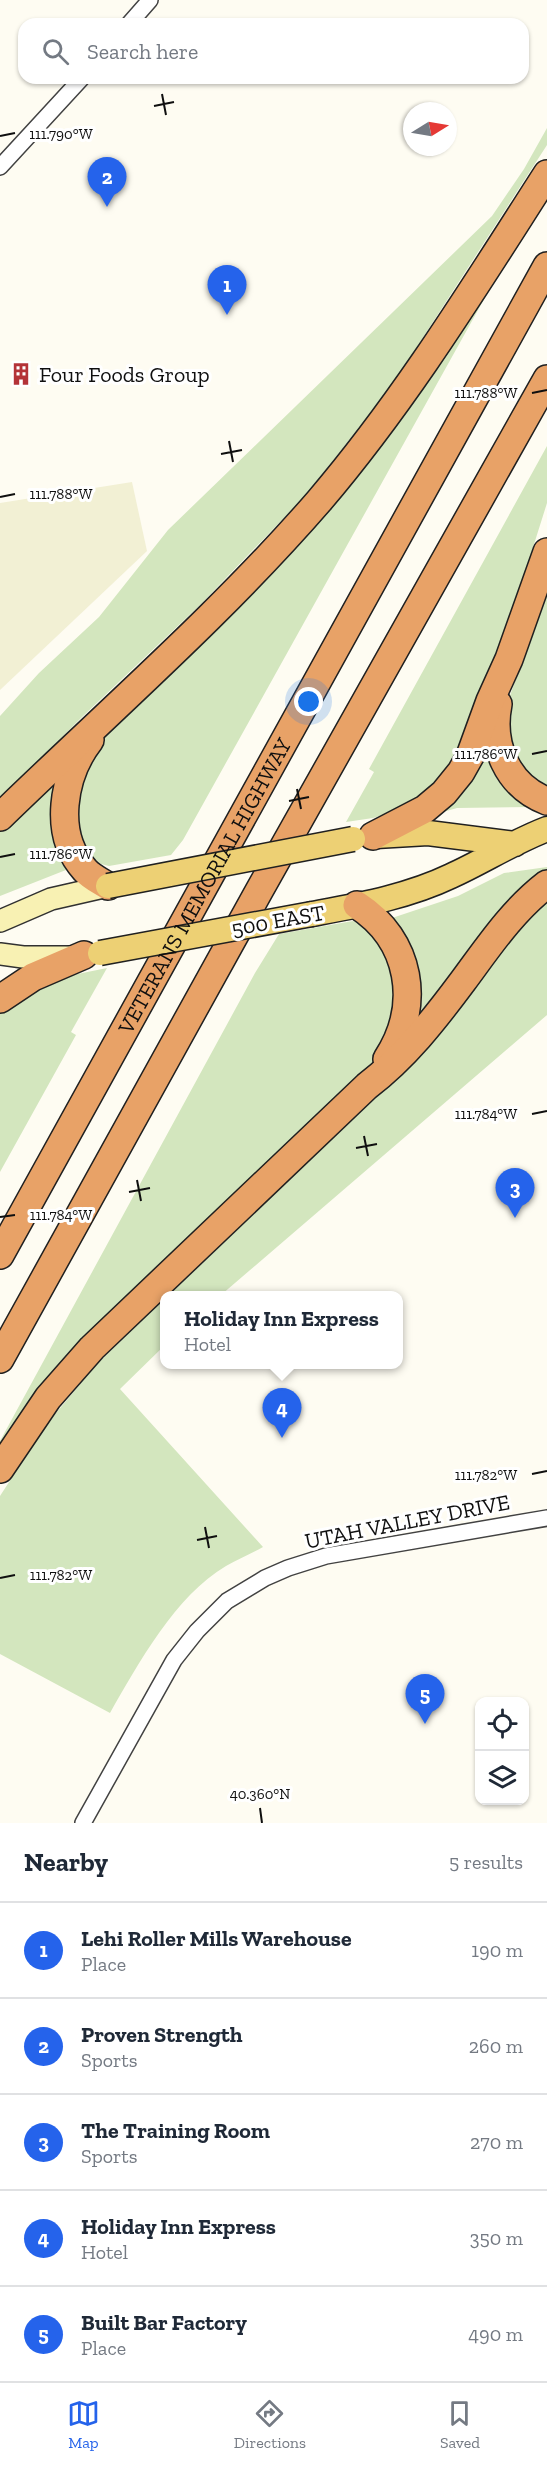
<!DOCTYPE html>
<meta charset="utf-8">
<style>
:root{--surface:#fff;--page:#f2f2f3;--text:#1f2937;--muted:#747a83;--line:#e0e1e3;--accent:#2563eb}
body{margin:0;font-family:"Zilla Slab",serif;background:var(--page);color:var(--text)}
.controls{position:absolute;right:18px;bottom:18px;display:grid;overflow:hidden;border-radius:12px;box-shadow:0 2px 4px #0004}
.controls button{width:54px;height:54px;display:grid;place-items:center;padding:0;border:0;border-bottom:2px solid var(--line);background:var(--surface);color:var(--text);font:30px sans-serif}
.compass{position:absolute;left:403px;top:102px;width:54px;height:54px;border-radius:50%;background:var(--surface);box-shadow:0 2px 4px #0004;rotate:79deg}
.you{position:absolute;left:309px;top:702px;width:21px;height:21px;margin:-15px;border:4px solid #fff;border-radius:50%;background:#1a73e8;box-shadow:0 0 0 9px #1a73e833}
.badge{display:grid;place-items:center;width:39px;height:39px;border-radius:50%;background:var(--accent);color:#fff;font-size:20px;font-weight:700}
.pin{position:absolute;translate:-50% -50px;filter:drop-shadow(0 2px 3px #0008)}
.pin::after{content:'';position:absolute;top:32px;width:21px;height:18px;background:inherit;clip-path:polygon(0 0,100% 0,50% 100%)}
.popup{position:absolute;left:160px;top:1291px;width:243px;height:78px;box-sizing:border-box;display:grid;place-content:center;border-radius:12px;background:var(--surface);filter:drop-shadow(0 2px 4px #0005);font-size:20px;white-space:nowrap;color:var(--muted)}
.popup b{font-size:22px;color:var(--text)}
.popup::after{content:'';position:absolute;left:50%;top:100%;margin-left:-12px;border:12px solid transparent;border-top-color:var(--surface)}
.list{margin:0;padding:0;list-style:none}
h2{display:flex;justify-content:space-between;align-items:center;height:78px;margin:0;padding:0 24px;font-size:26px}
h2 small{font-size:20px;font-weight:400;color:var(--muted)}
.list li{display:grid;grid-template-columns:39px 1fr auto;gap:18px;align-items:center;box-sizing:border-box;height:96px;padding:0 24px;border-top:2px solid var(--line)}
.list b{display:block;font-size:22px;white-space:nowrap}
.list p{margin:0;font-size:20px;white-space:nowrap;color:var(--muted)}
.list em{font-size:20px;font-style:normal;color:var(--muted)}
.icon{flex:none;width:33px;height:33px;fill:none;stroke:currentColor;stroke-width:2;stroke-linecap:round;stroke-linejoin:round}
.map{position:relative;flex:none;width:547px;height:1823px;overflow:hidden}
.search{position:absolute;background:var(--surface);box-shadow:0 2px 4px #0004;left:18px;right:18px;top:18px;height:66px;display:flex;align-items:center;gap:15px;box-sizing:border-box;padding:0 21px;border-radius:18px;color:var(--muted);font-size:22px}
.sheet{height:558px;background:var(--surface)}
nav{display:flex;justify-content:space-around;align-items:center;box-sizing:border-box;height:84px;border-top:2px solid var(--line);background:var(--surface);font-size:16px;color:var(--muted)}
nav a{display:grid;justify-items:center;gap:3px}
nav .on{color:var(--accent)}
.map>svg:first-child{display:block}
</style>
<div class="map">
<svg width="547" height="1823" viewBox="0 0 547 1823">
<rect width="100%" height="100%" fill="#fefcf2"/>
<path fill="#f2f0d4" d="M132 482 147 551 0 690V503Z"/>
<path fill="#d3e6be" d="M547 128V145L404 367 365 420 304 497 201 604 81 718 0 800V716L39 673 99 617 168 530 492 216 524 169Z
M492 285 183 840 171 855 109 866 101 864 90 855 75 831 86 754Z
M547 446V503L507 630 466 742 440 785 395 811 373 818 346 822 374 772 369 769Z
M547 595V786C523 775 505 745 506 718 506 702 514 685 520 669 529 644 538 620 547 595Z
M483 743 535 807 457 808 436 814Z
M62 763 71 868 0 896V825Z
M547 867V872L411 1034 389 919 458 896 504 873Z
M547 900V1015L221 1295 168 1296 365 1108V1105L510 936Z
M353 921 379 932 399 983 387 1047 369 1070 0 1450V1441L255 973 279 934Z
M107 968 71 1032 76 1035 0 1172V1007L63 977Z
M165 1298V1345L120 1389 263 1547C251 1554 238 1559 226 1566 176 1595 138 1664 110 1713L0 1654V1496L46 1425 96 1365Z"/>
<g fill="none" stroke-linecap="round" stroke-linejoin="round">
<g stroke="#424242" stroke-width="18">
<path id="street" d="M129 24 150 0
M0 167 82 78
M83 1823 174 1660 197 1631 227 1601 265 1578 288 1568 326 1556 547 1518"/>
</g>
<g stroke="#313131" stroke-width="24">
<path id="secondary" d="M0 921 51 899 108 886
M0 954 23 957H71"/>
</g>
<g stroke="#202020" stroke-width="27">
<path id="primary" d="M376 836 428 833 515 844
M312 914C360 905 407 897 451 876 484 861 513 842 547 829"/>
</g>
<g stroke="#202020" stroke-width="30">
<g id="highway">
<path d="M498 704C490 744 507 786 547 801"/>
<path d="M90 740C63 775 52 834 85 870 91 877 100 881 108 886"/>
<path d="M0 817C107 713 222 613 319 501 406 399 475 286 547 174"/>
<path d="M373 836 425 809 444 793 461 772 470 756 490 701 509 659 547 552"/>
<path d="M357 905C411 940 422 1005 387 1059"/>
<path d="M0 999 33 977 84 955"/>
<path id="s1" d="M0 1255 547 266"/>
<path d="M0 1359 259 891 547 379"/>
<path d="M0 1469 48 1398 92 1348 367 1086C405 1057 434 1020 463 981 489 946 512 911 547 884"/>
</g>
</g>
<use href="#street" stroke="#fff" stroke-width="15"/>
<use href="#secondary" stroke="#f8f1b3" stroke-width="21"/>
<use href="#primary" stroke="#edd074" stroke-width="24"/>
<use href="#highway" stroke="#e8a267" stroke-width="27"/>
<g stroke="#202020" stroke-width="27" stroke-linecap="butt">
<path id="primary-bridge" d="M108 886 353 839
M100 953 312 914"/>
</g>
<use href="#primary-bridge" stroke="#edd074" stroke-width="24"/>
</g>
<path fill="none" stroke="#0f0f0f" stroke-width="2" d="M162 94 166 115M154 106 174 102M0 136 15 133M532 393 547 390M229 441 233 462M221 454 242 450M0 497 15 494M532 754 547 751M297 789 301 809M289 801 309 797M0 857 15 854M532 1114 547 1111M364 1136 368 1156M356 1148 377 1144M137 1180 141 1201M129 1192 150 1188M0 1217 15 1215M532 1474 547 1471M205 1527 209 1548M197 1540 217 1536M0 1578 15 1575M260 1808 262 1823"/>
<defs>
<g id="building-bare" transform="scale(1.8)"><path d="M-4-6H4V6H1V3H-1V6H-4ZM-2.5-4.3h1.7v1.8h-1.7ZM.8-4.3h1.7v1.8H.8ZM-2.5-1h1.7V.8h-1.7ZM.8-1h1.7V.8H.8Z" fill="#b43338" stroke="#fff" stroke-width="2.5" paint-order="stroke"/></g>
</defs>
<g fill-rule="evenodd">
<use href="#building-bare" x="21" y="374"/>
</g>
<g text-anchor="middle" stroke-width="6" stroke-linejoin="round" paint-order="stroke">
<g font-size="22" fill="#0f0f0f" stroke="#fff" text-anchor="start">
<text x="39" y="382">Four Foods Group</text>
</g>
<g font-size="22" fill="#0f0f0f" stroke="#fff">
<text dy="8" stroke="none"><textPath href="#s1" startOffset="422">VETERANS MEMORIAL HIGHWAY</textPath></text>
<text transform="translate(278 920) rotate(-10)" y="8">500 EAST</text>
<text transform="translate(407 1521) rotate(-11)" y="8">UTAH VALLEY DRIVE</text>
</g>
</g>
<g font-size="15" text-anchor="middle" fill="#0f0f0f" stroke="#fff" stroke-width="6" stroke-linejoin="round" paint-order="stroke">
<text x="61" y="139">111.790°W</text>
<text x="486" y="398">111.788°W</text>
<text x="61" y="499">111.788°W</text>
<text x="486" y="759">111.786°W</text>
<text x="61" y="859">111.786°W</text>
<text x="486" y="1119">111.784°W</text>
<text x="61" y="1220">111.784°W</text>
<text x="486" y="1480">111.782°W</text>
<text x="61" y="1580">111.782°W</text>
<text x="260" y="1799">40.360°N</text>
</g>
</svg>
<div class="controls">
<button><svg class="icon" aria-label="locate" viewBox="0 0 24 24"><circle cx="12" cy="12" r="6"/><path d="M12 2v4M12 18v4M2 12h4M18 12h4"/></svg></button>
<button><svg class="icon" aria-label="layers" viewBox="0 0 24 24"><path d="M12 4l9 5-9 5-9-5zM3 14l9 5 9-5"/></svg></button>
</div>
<svg class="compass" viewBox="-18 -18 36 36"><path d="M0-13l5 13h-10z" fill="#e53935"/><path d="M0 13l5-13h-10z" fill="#747a83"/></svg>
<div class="you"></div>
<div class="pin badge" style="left:227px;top:315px">1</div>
<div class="pin badge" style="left:107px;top:207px">2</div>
<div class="pin badge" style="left:515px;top:1218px">3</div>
<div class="pin badge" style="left:282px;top:1438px">4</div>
<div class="popup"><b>Holiday Inn Express</b>Hotel</div>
<div class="pin badge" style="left:425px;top:1724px">5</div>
<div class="search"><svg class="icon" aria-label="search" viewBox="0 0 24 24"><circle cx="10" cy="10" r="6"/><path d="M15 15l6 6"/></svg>Search here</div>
</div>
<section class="sheet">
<h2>Nearby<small>5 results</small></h2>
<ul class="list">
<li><span class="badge">1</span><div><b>Lehi Roller Mills Warehouse</b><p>Place</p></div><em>190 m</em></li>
<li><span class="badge">2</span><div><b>Proven Strength</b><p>Sports</p></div><em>260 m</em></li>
<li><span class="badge">3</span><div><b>The Training Room</b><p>Sports</p></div><em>270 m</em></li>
<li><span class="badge">4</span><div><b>Holiday Inn Express</b><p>Hotel</p></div><em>350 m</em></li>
<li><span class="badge">5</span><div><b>Built Bar Factory</b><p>Place</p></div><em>490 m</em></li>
</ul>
</section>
<nav>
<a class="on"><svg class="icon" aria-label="map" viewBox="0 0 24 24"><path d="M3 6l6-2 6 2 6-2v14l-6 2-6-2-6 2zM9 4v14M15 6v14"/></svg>Map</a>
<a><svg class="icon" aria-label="directions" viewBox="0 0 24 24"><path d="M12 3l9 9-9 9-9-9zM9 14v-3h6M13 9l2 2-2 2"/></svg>Directions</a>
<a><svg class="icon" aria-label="saved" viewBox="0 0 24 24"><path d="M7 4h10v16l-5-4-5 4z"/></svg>Saved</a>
</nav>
